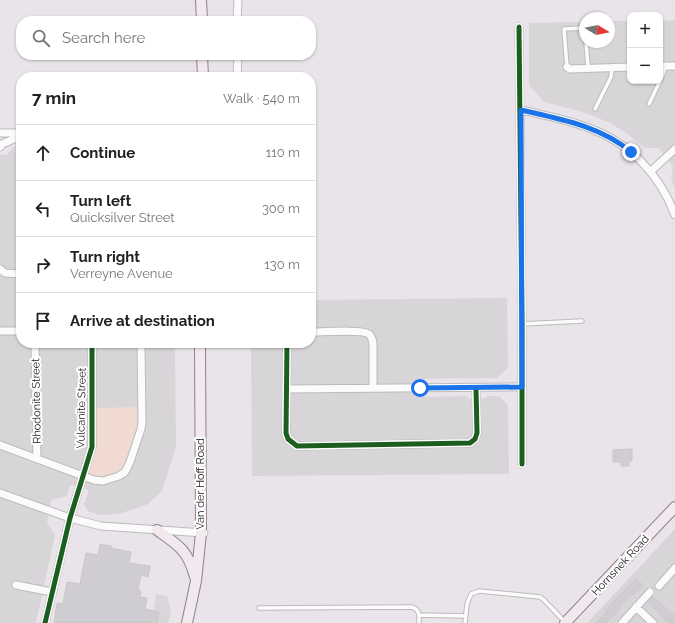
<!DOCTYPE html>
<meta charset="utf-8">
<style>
:root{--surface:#fff;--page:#f2f2f2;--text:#202124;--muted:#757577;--line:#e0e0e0}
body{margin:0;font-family:Raleway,sans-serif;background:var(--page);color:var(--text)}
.controls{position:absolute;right:12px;top:12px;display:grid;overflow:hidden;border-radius:8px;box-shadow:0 1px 3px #0004}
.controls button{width:36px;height:36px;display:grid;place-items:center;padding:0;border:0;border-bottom:1px solid var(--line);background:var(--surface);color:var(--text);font:20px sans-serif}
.compass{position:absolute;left:579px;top:12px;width:36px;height:36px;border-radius:50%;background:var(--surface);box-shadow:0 1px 3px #0004;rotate:100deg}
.stop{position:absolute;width:12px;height:12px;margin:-9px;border:3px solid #1a73e8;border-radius:50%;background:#fff}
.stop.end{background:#1a73e8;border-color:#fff;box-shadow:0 1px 4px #0008}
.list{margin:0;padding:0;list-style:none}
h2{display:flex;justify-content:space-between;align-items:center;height:52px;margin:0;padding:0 16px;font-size:17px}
h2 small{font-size:13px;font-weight:400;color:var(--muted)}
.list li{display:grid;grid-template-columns:26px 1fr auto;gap:12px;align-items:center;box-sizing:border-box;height:56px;padding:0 16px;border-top:1px solid var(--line)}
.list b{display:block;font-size:15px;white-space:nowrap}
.list p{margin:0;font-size:13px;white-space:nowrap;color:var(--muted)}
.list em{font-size:13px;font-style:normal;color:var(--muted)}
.icon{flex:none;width:22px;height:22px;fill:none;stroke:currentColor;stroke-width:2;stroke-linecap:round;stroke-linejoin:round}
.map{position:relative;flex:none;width:675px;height:623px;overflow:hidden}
.search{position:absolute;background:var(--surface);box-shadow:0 1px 3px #0004;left:16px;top:16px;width:300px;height:44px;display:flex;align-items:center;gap:10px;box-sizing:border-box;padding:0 14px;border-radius:16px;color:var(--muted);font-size:15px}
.panel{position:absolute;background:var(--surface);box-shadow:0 1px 3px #0004;left:16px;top:72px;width:300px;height:276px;border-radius:16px}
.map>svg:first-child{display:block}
</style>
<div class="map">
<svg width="675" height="623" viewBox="0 0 675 623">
<rect width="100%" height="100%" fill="#e9e4e9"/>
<path fill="#d8d5d8" d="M675 20V188L671 179 673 167 659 148H645L625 132 608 122 583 112 544 102 529 85V23L585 22V42H609V21H630V81H660V21Z
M16 145H21V343H175L176 447 162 491 148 504 122 513 107 515H99L88 511 84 504 89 490 70 485 67 496 51 500 47 523 55 535 36 623H0V155H6Z
M507 298 508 368 497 378 420 379V397L466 396 470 399 485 398 488 396H499L508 405 509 474 252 476 251 343H311V300Z
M675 529V623H587L635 572Z"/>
<path fill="#f0dad2" d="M139 407C141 433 133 451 121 473L99 479 90 475 89 470 97 444V408Z"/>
<path fill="#d8d6d8" d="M156 594 167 596 171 612 168 623H157L159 612 153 611Z
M629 602 633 606 625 614 621 610Z"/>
<path fill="#d0cdd2" stroke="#cbc6cc" d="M632 449V461H629V466H621V462H613V450Z
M100 544 111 546V548L131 552 129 563 150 566 148 577 141 575 138 590 141 591 140 597 147 598 145 609 159 612 157 623H54L57 603 63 604 67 582 80 584 86 553 98 555Z
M636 579 643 585 633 595 632 594 619 607 620 608 606 623H596L607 612 605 610Z
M653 597 675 616V623H668L648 602Z"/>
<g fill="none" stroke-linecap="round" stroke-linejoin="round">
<g stroke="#bcbabc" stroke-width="5.5">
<path id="service" d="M586 42 588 67
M567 67 564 29 582 28 585 29
M660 81 664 71 665 66
M649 104 660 81
M595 109 611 77 612 68
M522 324 582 321
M259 608 412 607C420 610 419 615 419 623
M419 615 466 616
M465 623 467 604 471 594 479 591 540 597 544 600 565 622"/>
</g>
<g stroke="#bcbabc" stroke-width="9">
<path id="minor" d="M237 21 238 0
M519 27 522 324V464
M660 66H675
M567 67 570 69 630 67
M237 77 238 55
M521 110C543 115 567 119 589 128 630 143 660 175 675 215
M0 133H21
M0 147 2 144 21 136
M651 171 675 149
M0 269 5 273 21 274
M0 331H21
M311 332C321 332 363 329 369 334 372 337 373 342 373 346V387
M35 343 37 459
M287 343 286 433 288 439 297 446 470 443 475 439 477 433 476 388
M286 389 522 387
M0 445 94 480 103 481 119 476 125 472 130 462 141 429 142 422 141 343
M0 493 70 518 101 526 204 533
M16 585 52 592
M659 586 675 568
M636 607 653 623
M45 623 70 518 92 447V343
M622 623 650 592"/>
</g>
<g stroke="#927e8c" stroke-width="12">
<path id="secondary" d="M201 0 202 21
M202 55 203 77
M157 530C178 545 188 550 195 577
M187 623 196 581 201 533 200 343
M565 623 675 507"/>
</g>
<use href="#service" stroke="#fcfbfc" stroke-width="3.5"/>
<use href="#minor" stroke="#fcfbfc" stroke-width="7"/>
<use href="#secondary" stroke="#f2e9ef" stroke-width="10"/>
<g stroke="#fff" stroke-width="8">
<path id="cycleway" d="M519 27 522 324V464
M287 343 286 433 288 439 297 446 470 443 475 439 477 433 476 388
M45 623 70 518 92 447V343"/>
</g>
<use href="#cycleway" stroke="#1b5e20" stroke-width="5"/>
</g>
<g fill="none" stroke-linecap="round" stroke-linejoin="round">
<path stroke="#1a73e8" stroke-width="5" d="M420 388 522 387 521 110C560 119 600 126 631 152"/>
</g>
<g text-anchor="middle" stroke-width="4" stroke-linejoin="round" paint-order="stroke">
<g font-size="11" fill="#1b1b1b" stroke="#fff">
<text transform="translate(36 401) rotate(-91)" y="4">Rhodonite Street</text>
<text transform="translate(81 408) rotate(-89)" y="4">Vulcanite Street</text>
<text transform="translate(200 484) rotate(-90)" y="4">Van der Hoff Road</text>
<text transform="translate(620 565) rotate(-47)" y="4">Hornsnek Road</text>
</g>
</g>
</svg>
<div class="controls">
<button>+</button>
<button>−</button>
</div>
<svg class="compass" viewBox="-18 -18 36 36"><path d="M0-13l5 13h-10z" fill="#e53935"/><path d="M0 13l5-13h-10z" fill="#757577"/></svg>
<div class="stop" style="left:420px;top:388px"></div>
<div class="stop end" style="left:631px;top:152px"></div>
<div class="search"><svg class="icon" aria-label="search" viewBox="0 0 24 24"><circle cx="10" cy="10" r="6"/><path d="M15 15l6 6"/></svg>Search here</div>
<section class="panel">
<h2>7 min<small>Walk · 540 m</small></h2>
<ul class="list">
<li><svg class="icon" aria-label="ahead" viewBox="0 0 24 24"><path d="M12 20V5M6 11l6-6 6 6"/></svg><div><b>Continue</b></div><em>110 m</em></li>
<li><svg class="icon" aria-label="left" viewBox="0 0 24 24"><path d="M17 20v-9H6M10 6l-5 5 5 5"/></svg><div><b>Turn left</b><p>Quicksilver Street</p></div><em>300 m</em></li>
<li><svg class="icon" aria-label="right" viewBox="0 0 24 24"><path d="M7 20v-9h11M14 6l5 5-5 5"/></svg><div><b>Turn right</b><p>Verreyne Avenue</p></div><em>130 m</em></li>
<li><svg class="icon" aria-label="arrive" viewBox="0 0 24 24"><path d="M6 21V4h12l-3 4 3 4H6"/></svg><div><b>Arrive at destination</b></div></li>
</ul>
</section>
</div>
